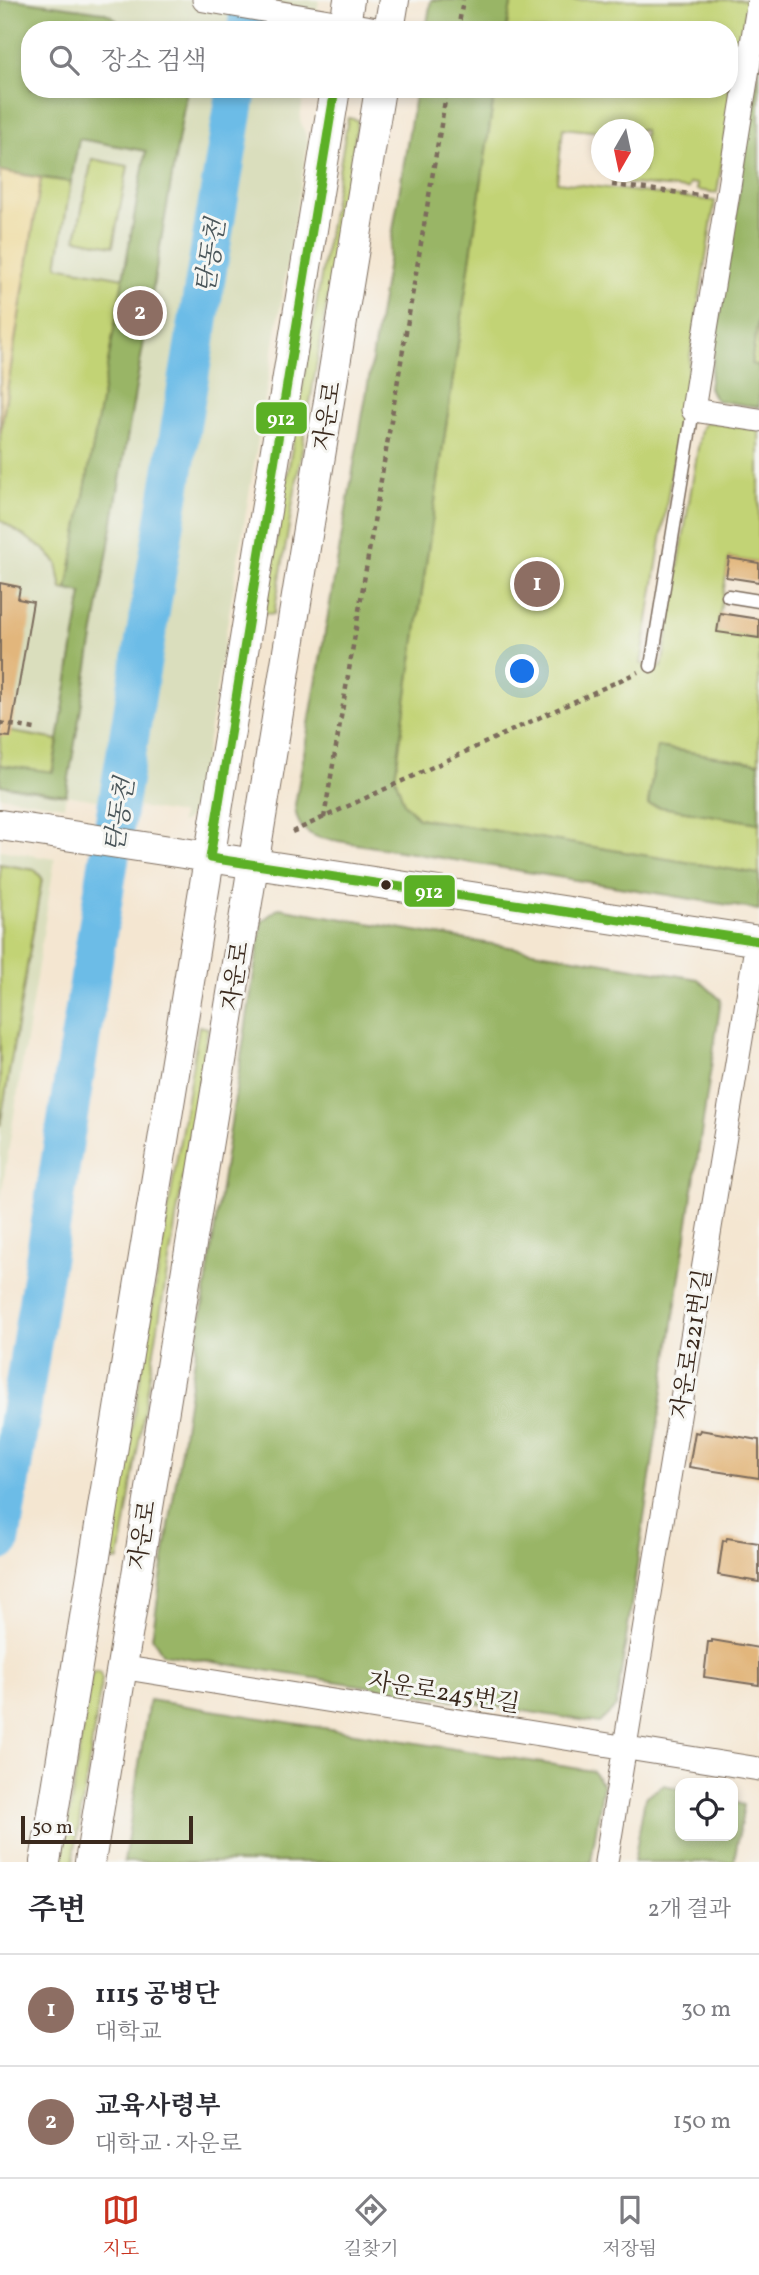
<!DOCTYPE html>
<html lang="ko">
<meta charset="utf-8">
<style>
:root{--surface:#fff;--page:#f7f7f7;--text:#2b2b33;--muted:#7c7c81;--line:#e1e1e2;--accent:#c8321e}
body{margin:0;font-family:Vollkorn,"Noto Serif KR",serif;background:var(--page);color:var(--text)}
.controls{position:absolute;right:21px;bottom:21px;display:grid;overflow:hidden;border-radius:14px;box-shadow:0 4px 10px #0003}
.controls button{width:63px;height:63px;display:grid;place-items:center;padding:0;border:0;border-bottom:2px solid var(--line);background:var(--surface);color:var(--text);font:35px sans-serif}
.compass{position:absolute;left:591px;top:119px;width:63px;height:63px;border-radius:50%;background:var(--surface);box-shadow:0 4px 10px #0003;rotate:189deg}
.scale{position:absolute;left:21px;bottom:18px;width:172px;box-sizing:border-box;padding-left:7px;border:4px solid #3b2a1e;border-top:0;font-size:19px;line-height:24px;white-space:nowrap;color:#3b2a1e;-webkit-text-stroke:5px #f6f6f2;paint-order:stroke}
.you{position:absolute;left:523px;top:672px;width:24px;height:24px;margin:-18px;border:5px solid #fff;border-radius:50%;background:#1a73e8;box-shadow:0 0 0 10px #1a73e833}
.badge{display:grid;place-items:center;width:46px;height:46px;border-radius:50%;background:var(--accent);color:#fff;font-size:23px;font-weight:700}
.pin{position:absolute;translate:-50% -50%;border:4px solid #fff;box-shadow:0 2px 7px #0006}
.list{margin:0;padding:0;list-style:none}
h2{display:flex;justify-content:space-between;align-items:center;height:91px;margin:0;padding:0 28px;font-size:30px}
h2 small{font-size:23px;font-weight:400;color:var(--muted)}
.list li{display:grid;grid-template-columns:46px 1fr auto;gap:21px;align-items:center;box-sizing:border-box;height:112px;padding:0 28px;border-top:2px solid var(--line)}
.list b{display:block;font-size:26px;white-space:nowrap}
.list p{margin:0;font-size:23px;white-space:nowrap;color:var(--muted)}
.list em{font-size:23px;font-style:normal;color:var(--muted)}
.icon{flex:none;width:38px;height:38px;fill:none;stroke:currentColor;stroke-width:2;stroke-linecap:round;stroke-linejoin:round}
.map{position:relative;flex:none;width:759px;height:1862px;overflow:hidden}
.search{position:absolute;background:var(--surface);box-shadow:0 4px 10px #0003;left:21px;right:21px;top:21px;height:77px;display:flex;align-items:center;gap:18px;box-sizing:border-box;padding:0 24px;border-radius:28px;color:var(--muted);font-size:26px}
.sheet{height:315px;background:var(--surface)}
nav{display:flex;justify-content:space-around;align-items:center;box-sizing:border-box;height:98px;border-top:2px solid var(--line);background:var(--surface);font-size:19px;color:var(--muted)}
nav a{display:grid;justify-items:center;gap:4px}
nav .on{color:var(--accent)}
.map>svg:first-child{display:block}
</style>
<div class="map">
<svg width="759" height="1862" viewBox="0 0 759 1862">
<rect width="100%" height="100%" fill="#f6f6f2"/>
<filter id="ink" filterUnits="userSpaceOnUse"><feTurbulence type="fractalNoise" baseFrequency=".0143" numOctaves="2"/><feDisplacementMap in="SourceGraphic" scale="14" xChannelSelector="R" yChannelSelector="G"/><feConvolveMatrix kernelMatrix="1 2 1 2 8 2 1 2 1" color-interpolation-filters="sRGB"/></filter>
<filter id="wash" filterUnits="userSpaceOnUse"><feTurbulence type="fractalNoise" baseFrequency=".00686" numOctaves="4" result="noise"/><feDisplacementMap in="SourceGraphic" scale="28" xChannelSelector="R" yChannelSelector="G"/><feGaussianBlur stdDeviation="1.57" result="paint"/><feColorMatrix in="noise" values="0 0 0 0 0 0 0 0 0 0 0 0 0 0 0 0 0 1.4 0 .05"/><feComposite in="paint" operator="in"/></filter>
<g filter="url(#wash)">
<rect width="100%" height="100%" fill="#f4e6d1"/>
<path fill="#dadebd" d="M0 0H319L314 30H30V89H304L300 120 308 141 197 805 194 813 184 822 180 823 181 814 66 795 64 806 0 796Z
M0 850 55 859 0 1203Z"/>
<path fill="#c2d375" stroke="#7e7e4a" stroke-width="2" d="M512 0H747L717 193 697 190V184L690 183 688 189 612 182 613 172H644V130H602L601 132 563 128 557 182 715 201 641 664 662 667 701 429 704 424 710 422 759 430V563L729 558 717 631 759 638V763L657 747 648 805 759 823V874L418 818 404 803 395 777 495 89H729V30H506Z
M348 118 358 120 274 614 264 613Z
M92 159 128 166 113 246 76 239Z
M41 178 71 182 57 266 124 278 67 590 62 589 57 563 44 549 0 520V435Z
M759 314V366L751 364Z
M0 730 58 740 52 773 0 765Z
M0 864 35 870 42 878 0 1126Z
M199 1026 208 1028 119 1560 110 1559Z
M98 1671 101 1673 102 1679 73 1862H62L91 1676 94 1672Z"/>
<path fill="#99b566" stroke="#6a7042" stroke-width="2" d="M0 0H18L103 12 112 16 119 23 167 30H30V89H187L66 795 0 785V765L53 772 82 593 67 590 146 151 79 139 71 182 0 171Z
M431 0H512L506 30H426Z
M759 62V314L751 364 759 366V407L719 401 714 398 709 387Z
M416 89H495L395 777 404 803 418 818 759 874V910L320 838C302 832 296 823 295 805L369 378Z
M657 747 759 763V823L648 805Z
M279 908 698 979 721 1000 616 1707 599 1723 163 1654 152 1637 262 921Z
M149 1700 592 1771 603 1785 591 1862H124Z
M664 1785 680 1789V1836H733V1802L744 1805 734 1862H634L644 1803 647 1796Z"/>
<path fill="#eeda9e" stroke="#94825e" stroke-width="2" d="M0 171 41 178 0 435Z"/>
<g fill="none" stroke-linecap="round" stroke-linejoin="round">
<path stroke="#6cbce7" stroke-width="40" d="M247 30 251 0
M0 1541 118 803 237 89"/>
</g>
<g id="blocks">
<path fill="#e2b67c" d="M729 558 759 563V582L726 577Z
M0 583 20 587 18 599 33 602 10 737 0 736Z
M720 613 759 619V638L717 632Z
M700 1430 759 1440V1478L689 1467 695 1432 699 1433Z
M727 1538 759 1543V1582L718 1575 723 1540 726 1541Z
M712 1640 759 1648V1685L704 1677 708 1642H712Z"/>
</g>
</g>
<g filter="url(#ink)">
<use href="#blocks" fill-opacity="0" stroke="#7c6c5d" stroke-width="2"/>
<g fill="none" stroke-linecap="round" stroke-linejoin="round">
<g stroke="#7c6c5d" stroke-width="15">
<path id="service" d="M728 596 759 601
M651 666 693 410"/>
</g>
<g stroke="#7c6c5d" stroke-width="25">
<path id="minor" d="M204 0 383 30
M759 0 693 410 759 420
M120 1667 759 1769
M606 1862 757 941"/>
</g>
<g stroke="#7c6c5d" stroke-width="32">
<path id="tertiary" d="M344 30 349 0
M389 30 394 0
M0 825 759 941
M45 1862 335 89
M90 1862 380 89"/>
</g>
<path stroke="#7c6c5d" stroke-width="4.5" stroke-dasharray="5 5" stroke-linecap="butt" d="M458 30 463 0
M612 185 708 196
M0 723 35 729
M324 818 447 89
M292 832 638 672"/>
<use href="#service" stroke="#fff" stroke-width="12"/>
<use href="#minor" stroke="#fff" stroke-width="23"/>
<use href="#tertiary" stroke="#fff" stroke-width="30"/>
<g stroke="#f6f6f2" stroke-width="14">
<path id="bus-1" d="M335 89 210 858 759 941"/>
</g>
<use href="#bus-1" stroke="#5bb025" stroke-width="9"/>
</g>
</g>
<circle fill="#3b2a1e" stroke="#f6f6f2" stroke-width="2.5" cx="386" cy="885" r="6"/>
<g text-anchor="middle" stroke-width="6" stroke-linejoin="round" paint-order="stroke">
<g font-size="24" fill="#3b2a1e" stroke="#f6f6f2">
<text transform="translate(327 416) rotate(-81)" y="8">자운로</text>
<text transform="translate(235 976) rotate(-81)" y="8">자운로</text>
<text transform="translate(691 1344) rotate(-81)" y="8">자운로221번길</text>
<text transform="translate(142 1535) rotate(-81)" y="8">자운로</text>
<text transform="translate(444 1692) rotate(9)" y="8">자운로245번길</text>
</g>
<g font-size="26" font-style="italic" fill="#4a565a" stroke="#f6f6f2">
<text transform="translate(210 256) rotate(-81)" y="9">탄동천</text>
<text transform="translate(119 815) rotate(-81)" y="9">탄동천</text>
</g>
</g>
<g stroke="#f6f6f2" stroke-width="2.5">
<rect x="255" y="401" width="53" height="34" rx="7" fill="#5bb025"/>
<rect x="403" y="874" width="53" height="34" rx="7" fill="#5bb025"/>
</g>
<g font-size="19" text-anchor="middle" font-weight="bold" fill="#fff">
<text x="281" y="425">912</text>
<text x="429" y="898">912</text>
</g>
</svg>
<div class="controls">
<button><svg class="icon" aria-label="locate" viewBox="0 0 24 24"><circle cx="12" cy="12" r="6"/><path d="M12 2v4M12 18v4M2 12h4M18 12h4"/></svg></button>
</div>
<svg class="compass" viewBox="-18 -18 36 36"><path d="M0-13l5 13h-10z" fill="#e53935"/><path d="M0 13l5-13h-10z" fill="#7c7c81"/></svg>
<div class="scale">50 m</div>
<div class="you"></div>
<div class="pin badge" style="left:537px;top:584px;background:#8d6e63">1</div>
<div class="pin badge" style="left:140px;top:313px;background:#8d6e63">2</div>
<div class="search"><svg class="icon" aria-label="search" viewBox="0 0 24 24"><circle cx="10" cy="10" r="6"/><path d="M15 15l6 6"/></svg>장소 검색</div>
</div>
<section class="sheet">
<h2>주변<small>2개 결과</small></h2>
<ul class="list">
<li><span class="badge" style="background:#8d6e63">1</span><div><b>1115 공병단</b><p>대학교</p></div><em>30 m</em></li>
<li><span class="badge" style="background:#8d6e63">2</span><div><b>교육사령부</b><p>대학교 · 자운로</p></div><em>150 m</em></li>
</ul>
</section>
<nav>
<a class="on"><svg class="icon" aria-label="map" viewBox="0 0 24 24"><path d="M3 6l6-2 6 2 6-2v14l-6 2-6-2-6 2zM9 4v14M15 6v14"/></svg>지도</a>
<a><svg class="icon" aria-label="directions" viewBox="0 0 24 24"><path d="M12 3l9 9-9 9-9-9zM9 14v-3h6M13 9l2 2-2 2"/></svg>길찾기</a>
<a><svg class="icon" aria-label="saved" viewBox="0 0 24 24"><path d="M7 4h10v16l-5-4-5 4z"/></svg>저장됨</a>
</nav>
